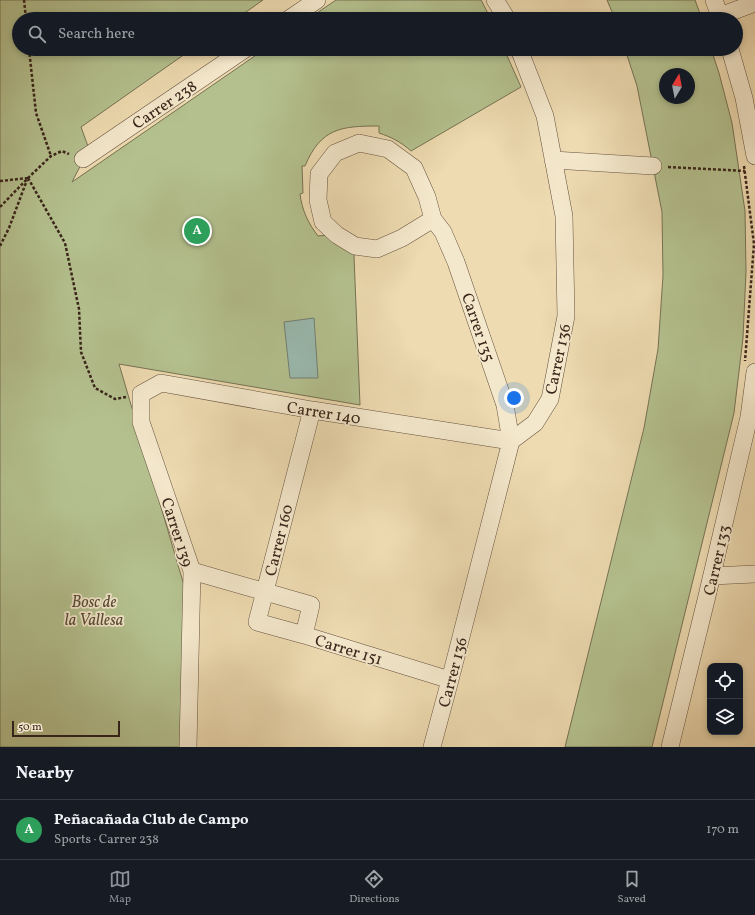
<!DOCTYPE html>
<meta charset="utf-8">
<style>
:root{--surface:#171b24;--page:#20242c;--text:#f1f3f6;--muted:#9ea1a6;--line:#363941;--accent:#8c9099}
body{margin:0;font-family:Vollkorn,serif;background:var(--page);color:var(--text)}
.controls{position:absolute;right:12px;bottom:12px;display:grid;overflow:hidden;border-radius:8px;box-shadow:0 2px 6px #0003}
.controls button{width:36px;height:36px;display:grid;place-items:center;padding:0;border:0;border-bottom:1px solid var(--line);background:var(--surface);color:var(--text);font:20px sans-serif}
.compass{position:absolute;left:659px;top:68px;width:36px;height:36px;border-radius:50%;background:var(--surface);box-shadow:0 2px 6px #0003;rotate:10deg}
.scale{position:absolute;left:12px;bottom:10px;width:108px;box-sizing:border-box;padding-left:4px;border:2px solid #39241a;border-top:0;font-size:11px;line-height:14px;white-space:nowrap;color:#39241a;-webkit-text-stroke:3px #f4e8cc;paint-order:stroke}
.you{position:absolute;left:514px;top:398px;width:14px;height:14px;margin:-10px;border:3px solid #fff;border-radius:50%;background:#1a73e8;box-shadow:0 0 0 6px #1a73e833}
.badge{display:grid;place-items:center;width:26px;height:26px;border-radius:50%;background:var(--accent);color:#fff;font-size:13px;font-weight:700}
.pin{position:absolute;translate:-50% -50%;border:2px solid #fff;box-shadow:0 1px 4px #0006}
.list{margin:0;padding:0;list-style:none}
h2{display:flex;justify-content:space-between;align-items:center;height:52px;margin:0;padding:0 16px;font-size:17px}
h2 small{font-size:13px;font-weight:400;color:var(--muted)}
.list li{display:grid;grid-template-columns:26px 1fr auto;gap:12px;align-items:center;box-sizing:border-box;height:60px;padding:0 16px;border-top:1px solid var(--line)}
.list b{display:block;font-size:15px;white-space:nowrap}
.list p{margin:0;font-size:13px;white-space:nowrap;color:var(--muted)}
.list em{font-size:13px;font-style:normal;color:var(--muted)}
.icon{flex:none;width:22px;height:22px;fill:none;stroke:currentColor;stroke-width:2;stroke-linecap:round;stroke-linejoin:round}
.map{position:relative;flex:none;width:755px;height:747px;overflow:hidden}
.search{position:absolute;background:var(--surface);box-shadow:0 2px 6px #0003;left:12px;right:12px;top:12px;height:44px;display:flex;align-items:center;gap:10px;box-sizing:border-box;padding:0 14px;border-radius:22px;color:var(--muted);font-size:15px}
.sheet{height:112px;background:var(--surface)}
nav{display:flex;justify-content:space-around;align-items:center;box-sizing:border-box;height:56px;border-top:1px solid var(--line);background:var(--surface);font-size:11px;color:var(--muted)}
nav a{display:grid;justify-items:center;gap:2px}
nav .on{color:var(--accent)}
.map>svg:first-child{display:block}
</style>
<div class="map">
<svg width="755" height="747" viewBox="0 0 755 747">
<rect width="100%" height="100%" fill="#eedbb1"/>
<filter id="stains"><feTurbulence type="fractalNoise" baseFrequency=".005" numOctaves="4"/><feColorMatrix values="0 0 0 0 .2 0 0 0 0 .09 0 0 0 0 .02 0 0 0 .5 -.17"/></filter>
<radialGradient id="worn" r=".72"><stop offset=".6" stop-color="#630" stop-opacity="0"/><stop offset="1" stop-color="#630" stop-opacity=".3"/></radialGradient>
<path fill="#b4c18f" stroke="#767254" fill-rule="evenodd" d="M0 0H263L236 19H19V49H192L81 127 89 149 72 182 265 49H504L521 87 411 151C401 142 391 137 379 133V126C341 126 321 128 305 166H302L303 193 300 194C302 210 308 223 318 236L328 235 357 249 354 256 360 405 119 364 188 599 182 747H0Z
M336 0H481L491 19H308Z
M607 0H695L702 19H615Z
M625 49H711L719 73 732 123 745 211 746 271 743 338 734 413 652 747H565L644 428 658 349 663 276 662 212 637 86ZM665 74H689V98H665Z"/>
<path fill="#99bbb0" stroke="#737f74" d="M314 318 318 378H290L284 322Z"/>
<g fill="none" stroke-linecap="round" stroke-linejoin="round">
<g stroke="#665240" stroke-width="18">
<path id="minor" d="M495 0 507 19
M714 0 721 19
M720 16 755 3
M289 19 317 0
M730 49 744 98 755 156
M83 159 245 49
M553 160 653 166
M192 571 311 605 304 635 450 680
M712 576 755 574
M304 635 257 622 312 410
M188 747 192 571 141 422V394L161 383 312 410 511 441 505 405 456 262 443 232 433 219 427 197 414 168 388 149 359 143 335 153 319 174 318 200 323 222 337 235 355 246 377 249 402 238 433 219
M432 747 450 680 511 441 535 423 550 399 566 316 564 216 545 116 519 49
M670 747 707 596 749 417 755 372"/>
</g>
<path stroke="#39241a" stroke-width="2.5" stroke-dasharray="3 2" stroke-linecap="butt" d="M24 0 26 19
M29 49 36 113 51 156
M744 166 754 244 745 361
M668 167 745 171
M28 178 65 243 79 309 81 352 95 388 115 399 126 397
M0 181 28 178
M0 207 28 178 51 156 62 151 69 154
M0 246 9 228 27 180"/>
<use href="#minor" stroke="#f4e8cc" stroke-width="17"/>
</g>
<g text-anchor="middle" stroke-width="3.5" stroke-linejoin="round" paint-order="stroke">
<g font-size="16" fill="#39241a" stroke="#f4e8cc">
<text transform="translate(164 104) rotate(-34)" y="6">Carrer 238</text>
<text transform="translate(479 327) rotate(71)" y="6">Carrer 135</text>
<text transform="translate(557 359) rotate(-78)" y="6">Carrer 136</text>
<text transform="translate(324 412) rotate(9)" y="6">Carrer 140</text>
<text transform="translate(178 532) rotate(72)" y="6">Carrer 139</text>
<text transform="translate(278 540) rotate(-76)" y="6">Carrer 160</text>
<text transform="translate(716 560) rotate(-77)" y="6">Carrer 133</text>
<text transform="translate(349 649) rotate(17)" y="6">Carrer 151</text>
<text transform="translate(452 672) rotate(-75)" y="6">Carrer 136</text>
</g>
<g font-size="16" font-style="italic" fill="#584b37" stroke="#f4e8cc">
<text x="94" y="607">Bosc de<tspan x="94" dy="18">la Vallesa</tspan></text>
</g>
</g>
<rect width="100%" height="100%" filter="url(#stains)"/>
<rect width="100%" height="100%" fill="url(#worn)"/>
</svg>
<div class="controls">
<button><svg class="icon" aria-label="locate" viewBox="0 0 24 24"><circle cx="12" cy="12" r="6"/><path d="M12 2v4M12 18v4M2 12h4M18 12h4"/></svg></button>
<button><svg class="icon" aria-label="layers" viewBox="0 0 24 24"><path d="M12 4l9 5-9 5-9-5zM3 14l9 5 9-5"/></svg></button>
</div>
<svg class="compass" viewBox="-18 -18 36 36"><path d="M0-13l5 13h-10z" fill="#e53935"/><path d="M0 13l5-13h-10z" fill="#9ea1a6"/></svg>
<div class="scale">50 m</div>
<div class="you"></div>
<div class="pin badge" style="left:197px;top:231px;background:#2e9e5b">A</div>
<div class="search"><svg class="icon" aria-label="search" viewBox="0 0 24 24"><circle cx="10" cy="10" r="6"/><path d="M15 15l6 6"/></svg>Search here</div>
</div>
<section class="sheet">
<h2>Nearby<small></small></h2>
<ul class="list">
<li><span class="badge" style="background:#2e9e5b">A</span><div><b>Peñacañada Club de Campo</b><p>Sports · Carrer 238</p></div><em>170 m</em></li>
</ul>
</section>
<nav>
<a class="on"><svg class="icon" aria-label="map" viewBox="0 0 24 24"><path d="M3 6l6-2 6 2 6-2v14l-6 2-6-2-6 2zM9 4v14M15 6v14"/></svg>Map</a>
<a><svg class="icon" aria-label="directions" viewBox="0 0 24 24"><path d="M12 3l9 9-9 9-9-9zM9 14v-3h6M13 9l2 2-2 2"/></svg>Directions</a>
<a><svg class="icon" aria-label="saved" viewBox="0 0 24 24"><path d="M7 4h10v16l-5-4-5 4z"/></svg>Saved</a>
</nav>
